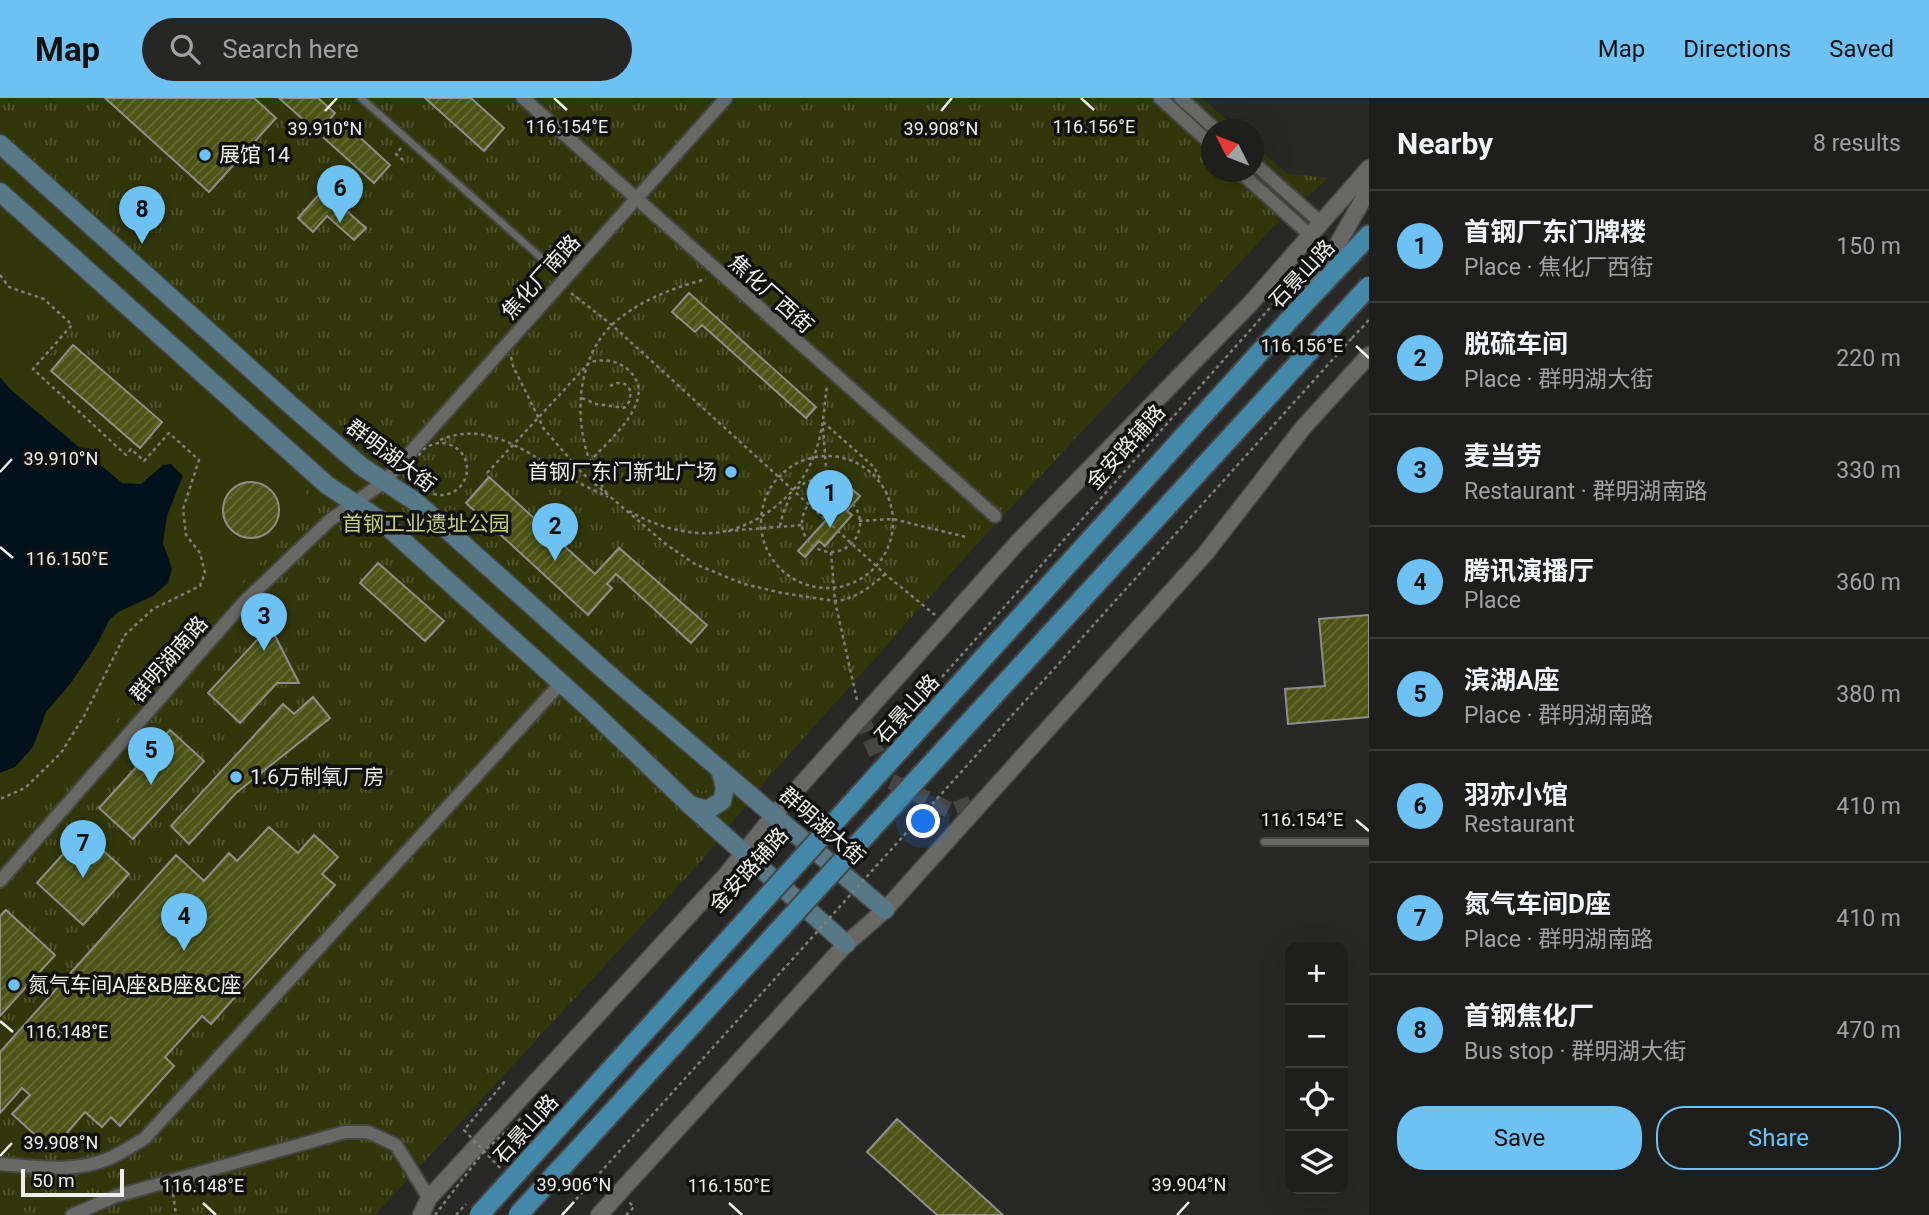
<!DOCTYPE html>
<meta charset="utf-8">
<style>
:root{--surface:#1e1e1c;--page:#262725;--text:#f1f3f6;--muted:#a1a2a3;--line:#3c3c3b;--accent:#6ec2f3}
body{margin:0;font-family:Roboto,"Noto Sans SC",sans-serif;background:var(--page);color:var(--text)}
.controls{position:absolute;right:21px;bottom:21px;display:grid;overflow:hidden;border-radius:14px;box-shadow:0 7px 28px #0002}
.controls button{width:63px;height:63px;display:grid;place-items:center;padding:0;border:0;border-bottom:2px solid var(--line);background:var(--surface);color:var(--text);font:35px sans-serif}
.compass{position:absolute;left:1201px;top:21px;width:63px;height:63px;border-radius:50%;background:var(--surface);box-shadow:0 7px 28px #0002;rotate:312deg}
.scale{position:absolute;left:21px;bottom:18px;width:103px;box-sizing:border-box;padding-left:7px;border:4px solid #eeefed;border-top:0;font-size:19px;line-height:24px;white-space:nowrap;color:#eeefed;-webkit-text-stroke:5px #111110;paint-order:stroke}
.you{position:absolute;left:924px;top:724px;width:24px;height:24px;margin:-18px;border:5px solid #fff;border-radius:50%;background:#1a73e8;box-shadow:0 0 0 10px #1a73e833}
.badge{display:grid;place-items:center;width:46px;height:46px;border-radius:50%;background:var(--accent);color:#111;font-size:23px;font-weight:700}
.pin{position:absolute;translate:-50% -58px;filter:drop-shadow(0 2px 4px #0008)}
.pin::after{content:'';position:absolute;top:37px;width:24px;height:21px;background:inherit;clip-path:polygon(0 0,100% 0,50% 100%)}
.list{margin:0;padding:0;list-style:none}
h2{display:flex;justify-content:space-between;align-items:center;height:91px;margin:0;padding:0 28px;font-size:30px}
h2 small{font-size:23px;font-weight:400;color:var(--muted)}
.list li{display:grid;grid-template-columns:46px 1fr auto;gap:21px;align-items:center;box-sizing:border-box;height:112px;padding:0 28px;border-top:2px solid var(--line)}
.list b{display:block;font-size:26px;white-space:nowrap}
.list p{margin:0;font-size:23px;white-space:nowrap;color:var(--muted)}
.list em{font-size:23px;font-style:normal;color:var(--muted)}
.actions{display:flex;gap:14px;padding:21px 28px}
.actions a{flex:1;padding:16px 0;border:2px solid var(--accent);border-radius:28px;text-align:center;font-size:24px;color:var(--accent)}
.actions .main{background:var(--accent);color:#111}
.icon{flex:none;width:38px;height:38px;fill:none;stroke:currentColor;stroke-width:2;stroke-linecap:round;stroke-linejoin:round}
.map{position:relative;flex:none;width:1369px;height:1117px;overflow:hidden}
header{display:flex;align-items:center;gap:42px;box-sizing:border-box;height:98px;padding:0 35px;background:var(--accent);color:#111}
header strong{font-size:33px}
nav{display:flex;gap:38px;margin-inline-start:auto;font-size:24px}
.search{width:490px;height:63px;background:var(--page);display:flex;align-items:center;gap:18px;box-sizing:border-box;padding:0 24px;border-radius:38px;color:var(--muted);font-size:26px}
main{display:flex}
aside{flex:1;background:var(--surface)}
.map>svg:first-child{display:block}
</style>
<header>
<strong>Map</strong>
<div class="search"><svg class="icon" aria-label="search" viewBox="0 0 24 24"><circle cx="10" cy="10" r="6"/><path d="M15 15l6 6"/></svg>Search here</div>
<nav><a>Map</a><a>Directions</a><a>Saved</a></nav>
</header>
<main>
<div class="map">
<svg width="1369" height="1117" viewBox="0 0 1369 1117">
<defs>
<pattern id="park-tufts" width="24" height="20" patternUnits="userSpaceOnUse" patternTransform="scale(1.75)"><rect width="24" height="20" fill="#32370b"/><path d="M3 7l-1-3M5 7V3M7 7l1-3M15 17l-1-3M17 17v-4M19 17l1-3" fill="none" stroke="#50542f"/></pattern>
<pattern id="building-hatch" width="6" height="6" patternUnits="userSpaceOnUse" patternTransform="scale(1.75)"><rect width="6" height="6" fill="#4d5415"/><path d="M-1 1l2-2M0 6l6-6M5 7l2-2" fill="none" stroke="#676d37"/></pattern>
</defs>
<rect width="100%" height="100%" fill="#282826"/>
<path fill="url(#park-tufts)" d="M0 0H1202L1237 31 1212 32V74H1254V46L1286 75 1328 80 1274 128 986 436 768 680 703 761 375 1117H0Z"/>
<path fill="#32370b" d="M0 55 337 356 331 367 324 369 317 365 0 83Z
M0 106 102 199 38 270 137 356 206 284 302 370 309 411 9 740 0 735V675L15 669 33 649 46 614 71 585 96 548 110 521 120 513 153 498 171 471 163 445 167 418 183 378 170 366 162 367 141 386 122 385 11 292 0 279Z
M417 419 428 422 707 672 713 682 711 690 702 694 691 688 412 443 407 435 410 424Z"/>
<path fill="#02121d" d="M0 279 11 292 122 385 141 386 163 367 171 366 183 378 167 418 163 445 172 471 168 485 153 498 120 513 110 521 96 548 71 585 46 614 33 649 15 669 0 675Z"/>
<path fill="url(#building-hatch)" stroke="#8e8e8b" stroke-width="2" d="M105 0H254L276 20 209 94Z
M279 0H318L335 15 318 35Z
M425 0H471L504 30 484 53Z
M341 22 390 67 374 85 324 40Z
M323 92 366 130 354 142 327 118 313 134 298 120Z
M689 195 816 309 806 320 702 227 695 234 672 214Z
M73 247 162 324 140 350 51 273Z
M489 379 595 476 619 450 707 527 691 545 616 476 607 486 612 490 588 517 466 405Z
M223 412a28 28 0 1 1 56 0a28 28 0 1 1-56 0Z
M853 392 860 398 847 413 852 417 825 448 819 443 805 459 798 453Z
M378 465 444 523 425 543 360 485Z
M1369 517V619L1288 626 1285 591 1325 588 1319 521Z
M270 528 299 585H277L240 625 208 595Z
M313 599 330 620 236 695 189 746 171 728 283 606 294 616Z
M170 632 204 663 133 741 99 710Z
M269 729 298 755 314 737 338 759 322 776 335 787 211 926 202 918 165 959 174 968 120 1028 111 1019 102 1029 85 1014 52 1052 12 1016 30 997 22 990 0 1015V954L176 757 204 783 229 755 237 763Z
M83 734 129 776 83 827 37 785Z
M6 812 55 857 0 918V818Z
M897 1021 1003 1117H937L867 1054Z"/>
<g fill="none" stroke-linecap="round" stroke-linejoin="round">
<path stroke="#464644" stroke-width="16" stroke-dasharray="16 8" stroke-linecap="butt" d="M861 619 888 682 951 713 984 701"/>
<g stroke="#464644" stroke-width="10">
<path id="service" d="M361 0 565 181
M1264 744H1369"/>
</g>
<g stroke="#464644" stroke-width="16">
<path id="minor" d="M523 0 995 418
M1160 0 1212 47
M1181 0 1216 32
M1254 65 1321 125
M1240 74 1310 137
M0 783 244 504 330 422 384 384 726 0
M0 1066C36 1069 77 1075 110 1060 122 1055 133 1047 144 1041L561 585
M72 1117 116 1098 345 1034H368L396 1047 429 1100"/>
</g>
<g stroke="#464644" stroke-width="19">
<path id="tertiary" d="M1313 189 1369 91
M421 1117 429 1100 726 777 774 717 1018 444 1250 206 1369 70
M599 1117 846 846 885 812 1205 456 1302 331 1369 257"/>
</g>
<g stroke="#464644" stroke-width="21">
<path id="secondary" d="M0 46 294 310 361 368 416 404 615 582 885 812
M0 94 327 387 380 422 590 611 690 707 846 846
M690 707 707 712 722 703 725 690 720 671"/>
</g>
<g stroke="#464644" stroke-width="23">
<path id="primary" d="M1300 210 1369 137"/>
</g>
<path stroke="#7e7e7c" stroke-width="2.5" stroke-dasharray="3.5 3.5" stroke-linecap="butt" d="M401 50 396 56 403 62
M0 177 9 189 44 201 72 227 33 271 126 357 131 351 144 363 169 335 199 362 183 411 186 437 200 455 205 475 200 488 153 511 125 537 84 618 61 655 25 690 0 701
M1284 194 1305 171
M571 195 612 227 885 476 935 517
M1352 240 1369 222
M511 259 513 268 544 331 581 374 667 447 695 466 744 486 782 495 835 503C856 501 870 489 885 476
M582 300 596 306 624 310 629 304 631 293 625 286 617 285 607 289
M823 324 874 369 881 383
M823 330 828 396
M440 342C484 323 523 351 560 374 575 384 592 391 608 399
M415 371a26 26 0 1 1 52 0a26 26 0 1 1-52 0Z
M761 424a66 66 0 1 1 132 0a66 66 0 1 1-132 0Z
M487 375 590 264C603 261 615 262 626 270 663 299 609 342 590 363
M797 391 806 384 827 378
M607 395C572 349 569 266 614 225 640 202 673 190 706 181
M802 425a29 29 0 1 1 58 0a29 29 0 1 1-58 0Z
M629 413C655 428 690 439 721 434 759 428 800 395 813 360 823 337 824 311 827 287
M859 423 893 421 966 439
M780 428 783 415 792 395
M728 433 802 427
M831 454 835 503 857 602
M592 1084 603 1093
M173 1096 176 1117
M626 1117 634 1109 629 1104"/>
<use href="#service" stroke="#686865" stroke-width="6"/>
<use href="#minor" stroke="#686865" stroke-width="12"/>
<use href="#tertiary" stroke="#686865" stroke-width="16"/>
<use href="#secondary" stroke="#567887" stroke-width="18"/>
<use href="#primary" stroke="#4387a9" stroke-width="19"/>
<g stroke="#464644" stroke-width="23" stroke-linecap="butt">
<path id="primary-bridge" d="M479 1117 1300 210
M518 1117 1369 188"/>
</g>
<path stroke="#7e7e7c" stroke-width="2.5" stroke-dasharray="3.5 3.5" stroke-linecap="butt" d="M942 579 1284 194
M500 1070 464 1032 506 982
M435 1117 485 1052 527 1015
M456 1117 466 1106
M562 1117 1352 240"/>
<use href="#primary-bridge" stroke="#4387a9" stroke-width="19"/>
</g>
<path fill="none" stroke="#eeefed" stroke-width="2.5" d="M554 0 567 12M1081 0 1094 12M325 13 337 0M941 13 952 0M1356 248 1369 260M0 374 12 361M0 449 13 460M1356 722 1369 733M0 923 13 934M0 1058 12 1045M203 1105 216 1117M729 1105 742 1117M562 1117 574 1104M1177 1117 1189 1104"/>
<g fill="#6ec2f3" stroke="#111110" stroke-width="2.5">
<circle cx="205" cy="57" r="7"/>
<circle cx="731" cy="374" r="7"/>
<circle cx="236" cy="679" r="7"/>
<circle cx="14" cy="887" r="7"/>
</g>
<g text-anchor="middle" stroke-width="7" stroke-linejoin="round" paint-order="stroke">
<g font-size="21" fill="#eeefed" stroke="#111110" text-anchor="start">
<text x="219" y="64">展馆 14</text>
<text x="717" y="381" text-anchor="end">首钢厂东门新址广场</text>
<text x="250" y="686">1.6万制氧厂房</text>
<text x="28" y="894">氮气车间A座&amp;B座&amp;C座</text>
</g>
<g font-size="21" fill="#eeefed" stroke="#111110">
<text transform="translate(1302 176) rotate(-47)" y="7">石景山路</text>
<text transform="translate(541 179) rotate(-48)" y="7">焦化厂南路</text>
<text transform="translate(771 196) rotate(42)" y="7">焦化厂西街</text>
<text transform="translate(1126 349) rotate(-48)" y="7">金安路辅路</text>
<text transform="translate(391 358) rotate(37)" y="7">群明湖大街</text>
<text transform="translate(169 561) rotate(-49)" y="7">群明湖南路</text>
<text transform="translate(907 611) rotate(-48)" y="7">石景山路</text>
<text transform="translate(822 728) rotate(41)" y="7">群明湖大街</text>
<text transform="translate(749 772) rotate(-48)" y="7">金安路辅路</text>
<text transform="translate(526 1031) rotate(-48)" y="7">石景山路</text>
</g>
<g font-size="21" fill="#c4d077" stroke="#111110">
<text x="426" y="433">首钢工业遗址公园</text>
</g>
</g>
<g font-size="18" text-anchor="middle" fill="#eeefed" stroke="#111110" stroke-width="7" stroke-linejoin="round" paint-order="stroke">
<text x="567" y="35">116.154°E</text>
<text x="1094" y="35">116.156°E</text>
<text x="325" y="37">39.910°N</text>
<text x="941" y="37">39.908°N</text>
<text x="1302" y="254">116.156°E</text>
<text x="61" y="367">39.910°N</text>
<text x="67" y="467">116.150°E</text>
<text x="1302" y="728">116.154°E</text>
<text x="67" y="940">116.148°E</text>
<text x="61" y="1051">39.908°N</text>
<text x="574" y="1093">39.906°N</text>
<text x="1189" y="1093">39.904°N</text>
<text x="203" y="1094">116.148°E</text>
<text x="729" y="1094">116.150°E</text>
</g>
</svg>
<div class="controls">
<button>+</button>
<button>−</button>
<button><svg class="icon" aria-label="locate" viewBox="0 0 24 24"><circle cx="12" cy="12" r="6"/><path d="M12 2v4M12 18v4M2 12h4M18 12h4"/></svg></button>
<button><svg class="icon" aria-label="layers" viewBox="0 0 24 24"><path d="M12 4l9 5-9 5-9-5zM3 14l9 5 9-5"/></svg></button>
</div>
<svg class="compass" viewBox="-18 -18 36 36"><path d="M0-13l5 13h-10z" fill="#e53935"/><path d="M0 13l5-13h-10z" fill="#a1a2a3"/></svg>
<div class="scale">50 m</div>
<div class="you"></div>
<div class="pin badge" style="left:830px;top:430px">1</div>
<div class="pin badge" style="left:555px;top:463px">2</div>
<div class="pin badge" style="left:264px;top:553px">3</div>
<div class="pin badge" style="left:184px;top:853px">4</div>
<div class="pin badge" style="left:151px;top:687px">5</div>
<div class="pin badge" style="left:340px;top:125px">6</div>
<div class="pin badge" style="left:83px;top:780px">7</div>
<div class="pin badge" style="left:142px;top:146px">8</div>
</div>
<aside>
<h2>Nearby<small>8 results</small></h2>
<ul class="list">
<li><span class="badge">1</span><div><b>首钢厂东门牌楼</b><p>Place · 焦化厂西街</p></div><em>150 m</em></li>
<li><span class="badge">2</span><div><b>脱硫车间</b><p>Place · 群明湖大街</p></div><em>220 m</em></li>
<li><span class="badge">3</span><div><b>麦当劳</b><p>Restaurant · 群明湖南路</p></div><em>330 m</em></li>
<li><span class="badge">4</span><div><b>腾讯演播厅</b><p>Place</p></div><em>360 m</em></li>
<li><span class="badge">5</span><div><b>滨湖A座</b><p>Place · 群明湖南路</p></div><em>380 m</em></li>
<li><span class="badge">6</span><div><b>羽亦小馆</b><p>Restaurant</p></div><em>410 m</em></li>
<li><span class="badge">7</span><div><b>氮气车间D座</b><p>Place · 群明湖南路</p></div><em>410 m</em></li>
<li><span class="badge">8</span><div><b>首钢焦化厂</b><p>Bus stop · 群明湖大街</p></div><em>470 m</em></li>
</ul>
<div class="actions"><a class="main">Save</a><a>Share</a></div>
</aside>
</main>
